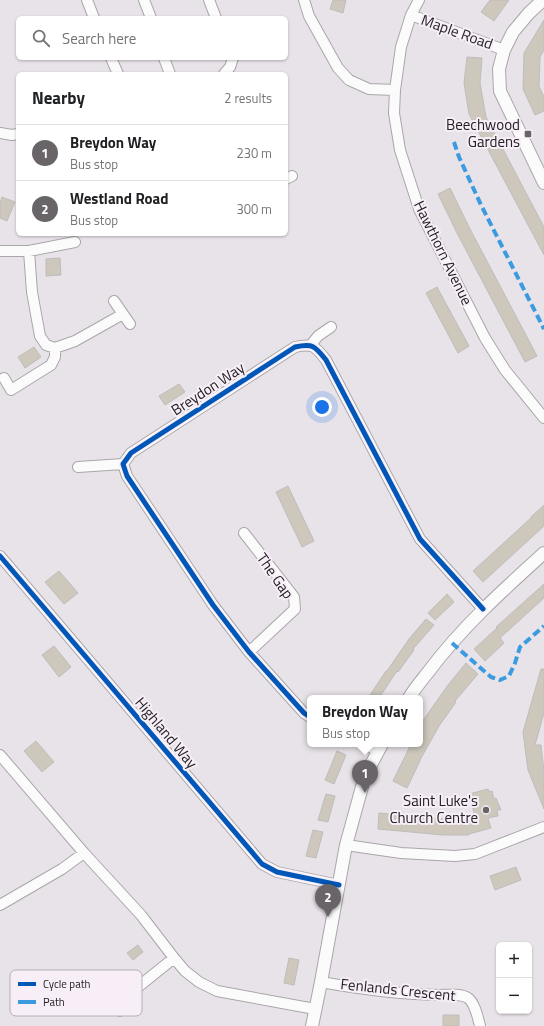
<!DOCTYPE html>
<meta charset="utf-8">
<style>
:root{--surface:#fff;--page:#f6f6f6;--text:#202124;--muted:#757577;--line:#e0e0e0;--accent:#686468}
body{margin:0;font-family:"Titillium Web",sans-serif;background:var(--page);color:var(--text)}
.controls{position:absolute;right:12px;bottom:12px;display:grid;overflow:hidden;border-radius:6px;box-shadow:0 1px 3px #0004}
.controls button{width:36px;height:36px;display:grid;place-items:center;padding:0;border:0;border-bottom:1px solid var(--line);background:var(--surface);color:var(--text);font:20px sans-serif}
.you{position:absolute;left:322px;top:407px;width:14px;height:14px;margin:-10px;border:3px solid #fff;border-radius:50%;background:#1a73e8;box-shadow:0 0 0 6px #1a73e833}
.badge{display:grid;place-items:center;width:26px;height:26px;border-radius:50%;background:var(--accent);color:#fff;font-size:13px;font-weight:700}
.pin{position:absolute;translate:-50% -33px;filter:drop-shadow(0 1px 2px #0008)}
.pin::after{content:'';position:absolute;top:21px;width:14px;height:12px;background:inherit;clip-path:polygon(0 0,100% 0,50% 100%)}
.popup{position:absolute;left:307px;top:695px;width:116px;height:52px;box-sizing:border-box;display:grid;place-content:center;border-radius:6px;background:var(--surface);filter:drop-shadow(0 1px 3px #0005);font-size:13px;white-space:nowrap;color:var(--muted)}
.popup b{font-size:15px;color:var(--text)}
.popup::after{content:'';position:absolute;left:50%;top:100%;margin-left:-8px;border:8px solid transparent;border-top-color:var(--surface)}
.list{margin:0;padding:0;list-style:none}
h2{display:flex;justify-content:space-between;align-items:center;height:52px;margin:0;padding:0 16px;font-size:17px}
h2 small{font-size:13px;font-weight:400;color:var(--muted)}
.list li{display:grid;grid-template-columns:26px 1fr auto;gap:12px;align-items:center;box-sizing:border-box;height:56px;padding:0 16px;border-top:1px solid var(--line)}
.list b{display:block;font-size:15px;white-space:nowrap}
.list p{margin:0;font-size:13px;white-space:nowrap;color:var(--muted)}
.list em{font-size:13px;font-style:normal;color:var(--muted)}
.icon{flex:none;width:22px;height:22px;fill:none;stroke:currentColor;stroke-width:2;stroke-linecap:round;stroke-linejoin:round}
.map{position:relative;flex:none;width:544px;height:1026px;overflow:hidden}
.search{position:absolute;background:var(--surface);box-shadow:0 1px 3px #0004;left:16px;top:16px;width:272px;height:44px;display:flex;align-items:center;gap:10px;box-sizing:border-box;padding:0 14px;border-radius:6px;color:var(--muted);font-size:15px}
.panel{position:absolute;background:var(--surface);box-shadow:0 1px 3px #0004;left:16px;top:72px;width:272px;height:164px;border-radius:6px}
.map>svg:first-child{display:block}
</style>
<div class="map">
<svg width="544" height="1026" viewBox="0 0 544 1026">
<rect width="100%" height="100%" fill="#e8e3e8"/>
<path fill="#cdc7bc" stroke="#bfbcbc" d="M333 0H346L343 13 330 9Z
M490 0H509L494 21 481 12Z
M544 20V50L540 57 539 86 544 97V111L535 115 523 89 524 53Z
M467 57 482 58 480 83 486 117 544 227V255L469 114 464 83Z
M450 188 470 229 537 356 525 362 458 235 438 194Z
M2 197 15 202 7 221 0 218V203Z
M60 258 61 275 46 276V259Z
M437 287 469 346 458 353 426 293Z
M34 347 41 357 25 368 18 357Z
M179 384 185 392 165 405 159 396Z
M288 486 314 541 302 547 276 492Z
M544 505V526L483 582 473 571 532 517H531Z
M59 571 78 593 64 604 45 582Z
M544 584V598L500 638 504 643 485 661 474 649 497 628 496 627Z
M447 594 454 602 435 620 428 613Z
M426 619 434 625 413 649 414 650 398 672 397 671 379 698H368L386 671H387L409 639Z
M54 646 71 667 59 677 42 655Z
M466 663 478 674 455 701 456 702 439 726 420 760V761L407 788 393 781 411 744H420V727L424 719 448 685Z
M541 669H544V713L535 745H541L544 771V809L528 770 523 732Z
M36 741 54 762 42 772 24 751Z
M337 751 346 755 334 784 325 780Z
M488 789 489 792 492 791 494 799 496 798 501 810H497L498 816 488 818 491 828 469 834V835H443L378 829 379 813 442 819 476 820 469 794Z
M326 794 335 796 328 822 318 820Z
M313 830 323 832 316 858 306 856Z
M516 867 521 880 495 890 490 876Z
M138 945 143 952 133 960 127 953Z
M289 958 299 960 294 985 284 983Z
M443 1015H459V1026H443Z"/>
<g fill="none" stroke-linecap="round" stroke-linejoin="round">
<g stroke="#a9a6a9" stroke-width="12">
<path id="minor" d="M87 0 94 18
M144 0 151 18
M209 0 216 18
M304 0 309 16 338 68 349 80 369 89 395 90
M419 0 411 15 401 47 395 90 394 113 400 150 419 209 485 338 505 370 544 418
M411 15 504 50
M111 58 118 74
M164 58 170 74
M224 74 230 67 233 58
M0 133 12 135 18 134
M286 179 292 176
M0 251H29L75 242
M29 251 32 292 40 336 46 345 55 348 75 341 123 314 114 301
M123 314 130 324
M310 346 318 336 331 327
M4 378 11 390 51 365 55 357V348
M78 467 123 464
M244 533 294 597 295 609 249 652
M0 556 262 864 277 872 339 885
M310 717 304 713 249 652 213 605 127 476 123 464 131 453 295 347C313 343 315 346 326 360L420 539 483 609
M365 744 378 751
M0 755 84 853 141 915 174 958 185 971 199 982 217 991 315 1009
M346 845 401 853 455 856 475 854 544 827
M0 905 62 869 84 853
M321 982C360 989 398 994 438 995 447 995 460 993 468 998 475 1003 478 1018 480 1026
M120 1011 133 991 174 958"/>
</g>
<g stroke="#a9a6a9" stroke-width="14">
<path id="tertiary" d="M543 0 529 13 513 32 504 50 499 69 500 91 544 183
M409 698C415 688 422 680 429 671 462 627 503 590 544 553
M312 1026 321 982 346 845 365 776 382 744"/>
</g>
<use href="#minor" stroke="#fcfbfc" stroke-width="10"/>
<use href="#tertiary" stroke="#fcfbfc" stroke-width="12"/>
<path stroke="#3c9be0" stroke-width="4" stroke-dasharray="8 4" stroke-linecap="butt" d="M454 142 459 157 481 205 544 329
M452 643 491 677 500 680 509 676 515 663 520 647 544 626"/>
<g stroke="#f7eef7" stroke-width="8">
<path id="cycleway" d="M0 556 262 864 277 872 339 885
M310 717 304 713 249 652 213 605 127 476 123 464 131 453 295 347C313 343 315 346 326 360L420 539 483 609"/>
</g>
<use href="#cycleway" stroke="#0057b8" stroke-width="5"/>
</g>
<g fill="#686468" stroke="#f7eef7" stroke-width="1.5">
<rect x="524" y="130" width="8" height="8" rx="2"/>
<circle cx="486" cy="810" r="4"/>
</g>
<g text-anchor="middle" stroke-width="4" stroke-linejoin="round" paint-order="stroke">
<g font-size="15" fill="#232023" stroke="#f7eef7">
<text transform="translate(457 32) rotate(20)" y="5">Maple Road</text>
<text transform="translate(443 253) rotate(64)" y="5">Hawthorn Avenue</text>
<text transform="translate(208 389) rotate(-33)" y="5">Breydon Way</text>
<text transform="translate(275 576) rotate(55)" y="5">The Gap</text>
<text transform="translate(166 733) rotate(50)" y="5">Highland Way</text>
<text transform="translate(398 990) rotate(6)" y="5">Fenlands Crescent</text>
</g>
<g font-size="15" fill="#232023" stroke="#f7eef7" text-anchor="end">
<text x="520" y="130">Beechwood<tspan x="520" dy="17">Gardens</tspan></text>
<text x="478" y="806">Saint Luke's<tspan x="478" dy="17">Church Centre</tspan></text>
</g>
</g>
<rect x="10" y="970" width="132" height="46" rx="6" fill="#f7eef7" stroke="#b7b0b7" stroke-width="1"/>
<rect x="18" y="982" width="18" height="4" fill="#0057b8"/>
<rect x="18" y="1000" width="18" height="4" fill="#3c9be0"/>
<g font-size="11" fill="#232023">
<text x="43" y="988">Cycle path</text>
<text x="43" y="1006">Path</text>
</g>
</svg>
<div class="controls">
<button>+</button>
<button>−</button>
</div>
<div class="you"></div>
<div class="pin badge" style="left:365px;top:793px">1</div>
<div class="popup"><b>Breydon Way</b>Bus stop</div>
<div class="pin badge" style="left:328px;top:917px">2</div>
<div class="search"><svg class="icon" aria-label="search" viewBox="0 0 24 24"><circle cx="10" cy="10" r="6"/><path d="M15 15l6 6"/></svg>Search here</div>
<section class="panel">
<h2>Nearby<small>2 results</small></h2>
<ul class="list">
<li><span class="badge">1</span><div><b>Breydon Way</b><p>Bus stop</p></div><em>230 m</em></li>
<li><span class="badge">2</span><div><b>Westland Road</b><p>Bus stop</p></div><em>300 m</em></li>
</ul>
</section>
</div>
